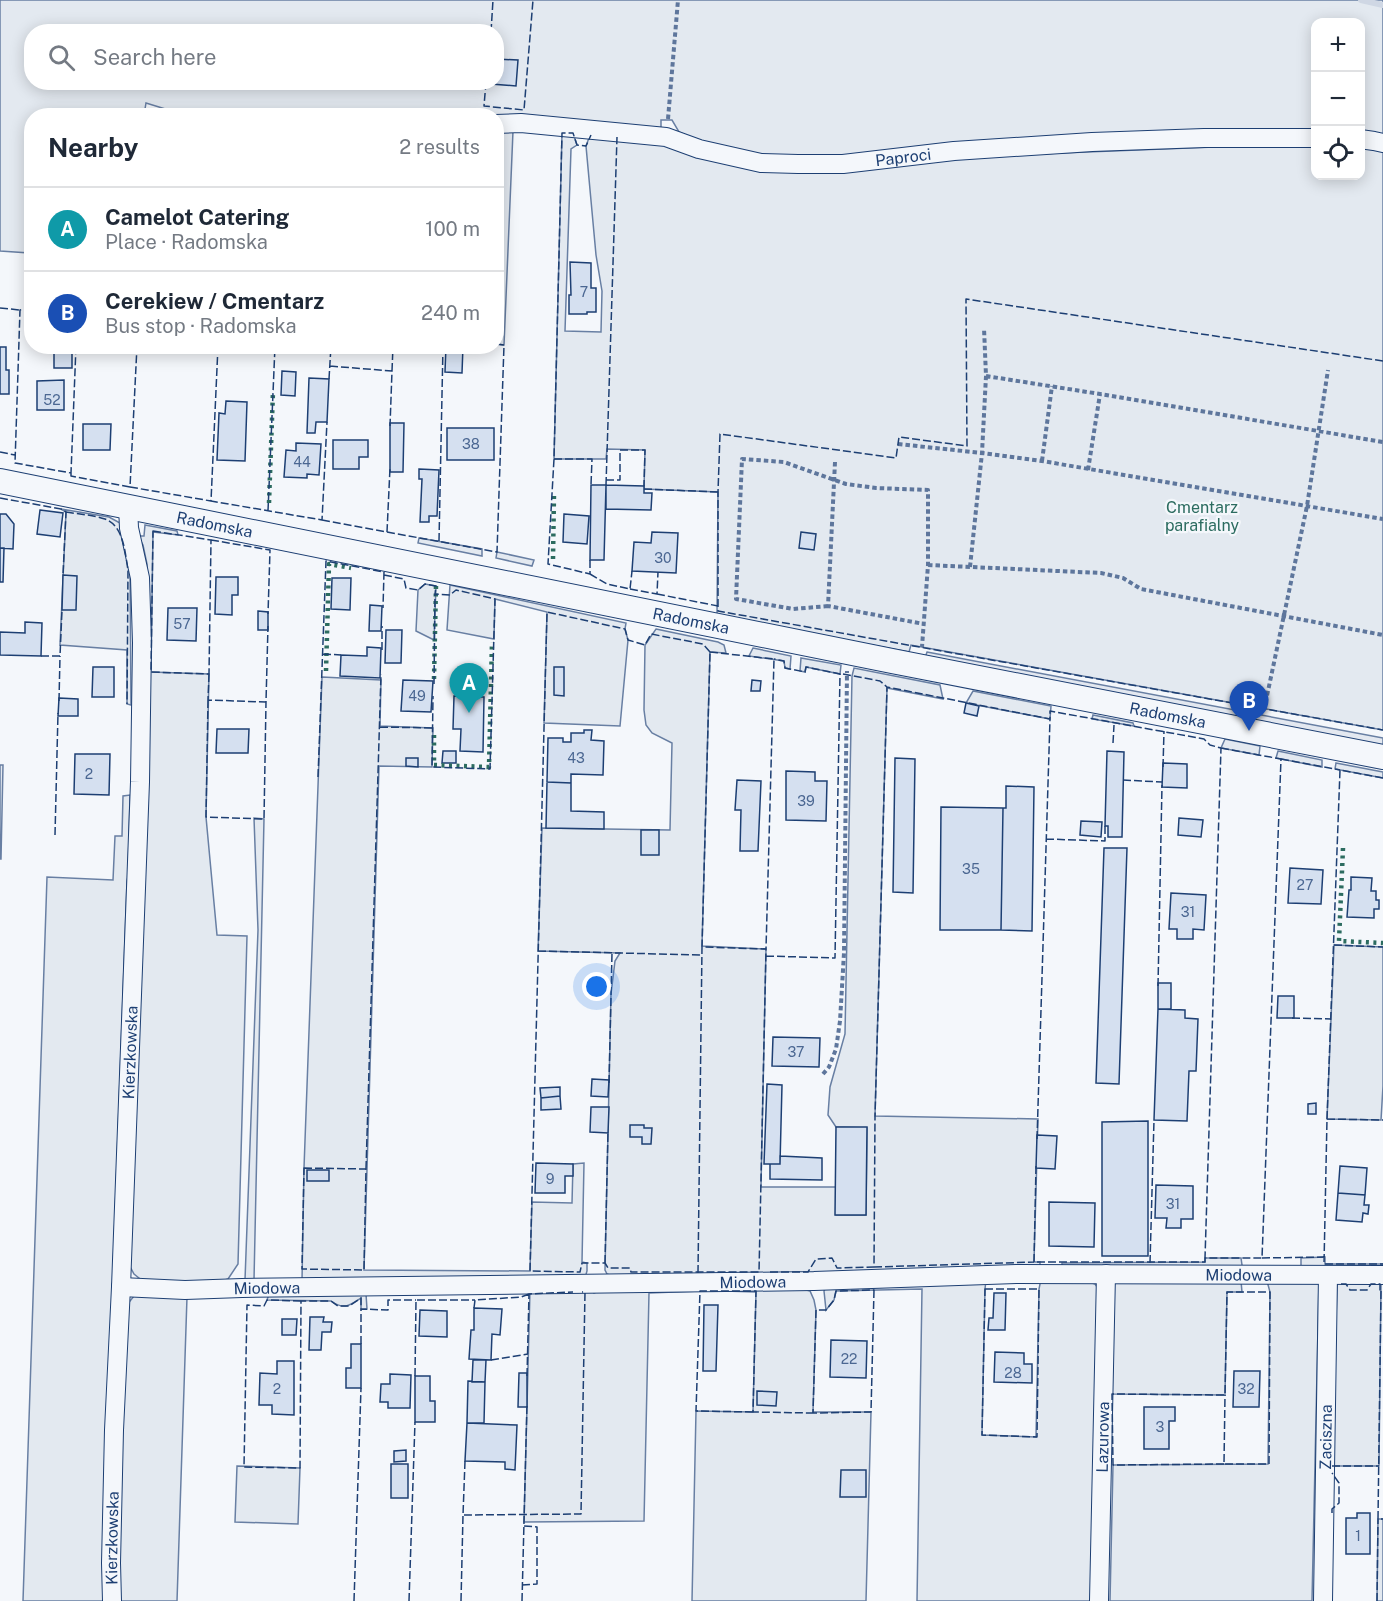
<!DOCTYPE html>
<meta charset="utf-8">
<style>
:root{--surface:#fff;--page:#f2f2f3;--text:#1f2937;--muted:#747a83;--line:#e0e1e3;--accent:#c62828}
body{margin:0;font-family:"Public Sans",sans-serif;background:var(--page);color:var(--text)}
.controls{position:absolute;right:18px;top:18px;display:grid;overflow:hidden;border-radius:12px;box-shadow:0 3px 15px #0003}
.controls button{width:54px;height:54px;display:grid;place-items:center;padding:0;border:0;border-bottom:2px solid var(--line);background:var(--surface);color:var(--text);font:30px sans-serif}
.you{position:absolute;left:597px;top:987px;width:21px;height:21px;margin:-15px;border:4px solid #fff;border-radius:50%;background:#1a73e8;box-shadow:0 0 0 9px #1a73e833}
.badge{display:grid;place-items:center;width:39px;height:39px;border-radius:50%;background:var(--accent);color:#fff;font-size:20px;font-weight:700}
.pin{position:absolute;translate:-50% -50px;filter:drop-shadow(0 2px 3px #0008)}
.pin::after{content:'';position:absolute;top:32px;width:21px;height:18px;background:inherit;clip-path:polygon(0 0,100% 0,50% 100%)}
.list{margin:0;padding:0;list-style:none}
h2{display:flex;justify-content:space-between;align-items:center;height:78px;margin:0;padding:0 24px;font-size:26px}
h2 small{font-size:20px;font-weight:400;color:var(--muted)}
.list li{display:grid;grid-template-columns:39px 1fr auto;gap:18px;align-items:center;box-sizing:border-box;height:84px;padding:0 24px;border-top:2px solid var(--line)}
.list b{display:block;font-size:22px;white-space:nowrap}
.list p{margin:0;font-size:20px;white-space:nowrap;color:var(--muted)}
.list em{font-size:20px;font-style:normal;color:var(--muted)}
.icon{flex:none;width:33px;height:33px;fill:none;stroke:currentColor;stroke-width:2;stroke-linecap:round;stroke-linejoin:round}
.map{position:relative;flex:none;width:1383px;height:1601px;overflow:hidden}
.search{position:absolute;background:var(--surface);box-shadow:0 3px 15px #0003;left:24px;top:24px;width:480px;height:66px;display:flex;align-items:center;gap:15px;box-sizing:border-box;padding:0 21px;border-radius:24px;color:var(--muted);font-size:22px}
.panel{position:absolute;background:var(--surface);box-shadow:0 3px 15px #0003;left:24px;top:108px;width:480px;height:246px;border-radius:24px}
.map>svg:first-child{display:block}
</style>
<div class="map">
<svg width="1383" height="1601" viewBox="0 0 1383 1601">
<rect width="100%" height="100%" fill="#f4f7fb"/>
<path fill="#e3e9f0" stroke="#687fa3" stroke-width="1.5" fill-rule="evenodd" d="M0 0H1383V136L1361 132 1360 22H1316L1315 132 956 157 1315 143 1316 176H1360L1361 146 1383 149V730L911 645 909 652 717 616 718 492 644 489 645 450 607 449 606 459H554L562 133H573L577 145 571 149 565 331 601 332 602 291 596 255 586 146 590 135 694 139 679 132 672 120H661V131H513L504 345 496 344V116H188L146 103 144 115 32 116V308H28L29 253 0 251ZM32 32H496V82H32Z
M61 509 109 517 120 523 130 567 131 705 127 704V650L60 645 66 512Z
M145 525 177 531 178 535 153 532 151 672 209 674 206 817 217 935 247 936 238 1264 228 1279 218 1282H144L134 1274 128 1263 148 672 147 564 143 545 138 536H144Z
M419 538 482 549V556L418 543Z
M497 552 534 560 532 566 496 558Z
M425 584 436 586 434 640 416 631 418 590Z
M450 585 626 623 625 629 628 640 620 726 544 723 547 612 495 599 494 639 447 630Z
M656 629 718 642 724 645 726 653 710 652 702 946 766 949 761 1187H836V1215H866L867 1128 836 1127 828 1115 830 1087 845 1034 852 676 854 668 940 685 943 699 887 688 875 1116 1038 1119 1034 1262H1040V1269L612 1276 607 1274 605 1270 611 994 615 961 620 953 538 951 542 828 670 830 672 743 652 733 646 725 644 710 645 645Z
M753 648 791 656 790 669 785 668 784 661 749 656Z
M801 658 841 665 840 674 806 667 805 672 800 671Z
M322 677 381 680 380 726 433 728 432 767 379 766 364 1270 530 1271 532 1202 572 1203 573 1164 584 1163 582 1262 587 1263V1271L585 1278 302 1281 304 1168Z
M973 691 1051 706 1050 719 966 703Z
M1093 715 1133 723 1134 726 1092 719Z
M1225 739 1260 746 1259 755 1221 748Z
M1278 751 1322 760V767L1276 758Z
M1336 763 1383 772V778L1335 769Z
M0 765H3L1 859H0Z
M130 795 128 877 127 881 105 1498 126 1306 134 1296 187 1297 177 1601H23L47 877 113 880 115 836H122L123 796Z
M254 818 264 819 254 1280H245L258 930Z
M1334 945 1383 947V1086L1381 1120 1327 1119Z
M1325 1257V1264H1383V1267L1301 1268V1258Z
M1205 1258H1241L1242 1265 1240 1267 1062 1269V1263L1205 1262Z
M1041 1279 1086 1281 1095 1284 1100 1291 1093 1601H917L922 1289 836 1291 834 1300 826 1310 824 1291 827 1285 986 1280 985 1289 982 1435 1036 1437 1039 1289Z
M1241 1281 1242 1292H1227L1225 1395 1112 1394 1113 1288 1115 1282Z
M1267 1281H1319L1312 1601H1110L1113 1465 1268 1464 1270 1292Z
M1337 1283 1381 1284 1379 1466H1332Z
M586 1288 594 1293 608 1288H700V1291L649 1293 644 1521 524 1522 530 1290Z
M725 1288H799L810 1291 814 1300 816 1310 813 1412H871L866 1601H692L696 1411 753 1412 756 1292 725 1291Z
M269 1294H366L367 1309H361V1298C349 1306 344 1310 331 1301L267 1300Z
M237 1466 300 1468 298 1524 235 1522Z
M1378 1519H1383V1601H1377Z"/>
<path fill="#e3e8f0" stroke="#687fa3" stroke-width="1.5" d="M927 652 1383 738V747L925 658Z"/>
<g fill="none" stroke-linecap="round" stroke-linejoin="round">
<path stroke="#cfd7e4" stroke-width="6" d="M1361 0 1383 5"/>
</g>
<path fill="#d5e0f0" stroke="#1d3f73" stroke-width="1.5" d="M496 59 518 60 516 86 491 84V82H496Z
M570 262 591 263V288H596V312H587V314H569V295H571Z
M54 346H72V368H54Z
M446 346H463L462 373 445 372Z
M0 347H6V370H9V394H0Z
M282 371 296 372 295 396 281 395Z
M309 378 329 379 327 422H316L315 433H307Z
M64 380V410H37V381Z
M226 401 247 402 245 461 217 460 219 413 225 414Z
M390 423H404L403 472H390Z
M83 424H111L110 450H83Z
M447 428H494V460H447Z
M333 440H368V457H359V469H333Z
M296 443 321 444 319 475 307 474V478L284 477 286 450 296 451Z
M419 469 439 470 437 516H429V522H420L422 479H419Z
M591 485H606L604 560H590Z
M606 485 644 486V493H652L651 510 606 509Z
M40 510 63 513 60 537 37 534Z
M0 514H6L14 524 13 549 0 548Z
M564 514 589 516 587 544 563 542Z
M652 532 678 533 676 573 632 571 634 542 651 543Z
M801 532 816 534 814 550 799 548Z
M0 548H4L3 582H0Z
M63 575 77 576 76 610H62Z
M216 577H238V595H232V615L215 614Z
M332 578H351L350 610 331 609Z
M370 605 382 606 381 631H369Z
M168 608H197L196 641 167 640Z
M258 611 268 612V630H258Z
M25 622 42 623 41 656 0 655V632L25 633Z
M386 630H402L401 663H385Z
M367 647 381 648 380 678 340 676 341 655 367 656Z
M93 667H114V697H92Z
M554 667H564V696L554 695Z
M403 680 433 681 431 712 401 711Z
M752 680 761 681 760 691H751Z
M454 696 484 697 483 752 460 751 461 729H453Z
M59 698 78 699V716H58Z
M966 703 979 706 977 716 964 713Z
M217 729H249L248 753H216Z
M584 730H592L591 740 604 741 603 775 571 774V783L547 782 548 738H563V742H571V733H584Z
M443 751H456V763H442Z
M1107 751 1124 752 1122 837H1108V826H1105Z
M75 754H110L109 795 74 794Z
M406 758H418V767L406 766Z
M895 758 915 759 913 893 893 892Z
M1163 763 1187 764V788L1162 787Z
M786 771 815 772V781H827L826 821 786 820Z
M737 780 761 781 758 851H740L741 810H735Z
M547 782 571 783V811L604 812V829L546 828Z
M1006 786 1034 787 1032 931 1001 930 1003 808H1006Z
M941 807 1003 808 1001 930H940Z
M1179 818 1203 820 1201 837 1178 835Z
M1081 821 1102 822 1101 837 1080 835Z
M641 830H659V855H641Z
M1104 848H1127L1119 1084 1096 1083Z
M1290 868 1323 870 1321 904 1288 903Z
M1351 877 1372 878 1371 891H1376V900H1379V909H1374V918L1347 917 1349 890H1351Z
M1171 893 1206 895 1204 930 1193 929V939H1177V929H1169Z
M1158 983H1171V1009H1158Z
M1278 996H1294V1018H1277Z
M1158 1009 1185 1010V1018L1198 1019 1196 1071H1189L1187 1121 1154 1120Z
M773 1037 820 1038 819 1067 772 1066Z
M592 1079 609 1080 608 1097 591 1096Z
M767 1084 782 1085 780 1164H764Z
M560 1087V1096L541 1098 540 1088Z
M560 1096 561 1109 541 1110V1098Z
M1316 1103V1114H1308V1104Z
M591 1107H609L608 1133 590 1132Z
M1148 1121V1256H1102V1122Z
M630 1125H644V1128H652L651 1144H642V1137H630Z
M836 1127H867L866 1215H835Z
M1037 1135 1057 1136 1055 1169 1036 1168Z
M780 1156 822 1158V1180L770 1179V1164H780Z
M536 1163 573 1164V1176H565V1193H535Z
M1340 1166 1367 1168 1365 1195 1338 1193Z
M307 1170H329V1181H307Z
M1156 1185 1193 1186V1219H1181V1228H1166L1167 1218H1155Z
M1338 1193 1365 1195 1364 1205H1369L1368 1214 1363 1213 1362 1222 1336 1220Z
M1049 1202 1095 1203 1094 1247 1049 1246Z
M994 1293H1006L1005 1330H988L989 1318H993Z
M704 1305H718L716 1371H703Z
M474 1308 502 1309 500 1335 492 1334 491 1360 469 1359 471 1330H474Z
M420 1310 447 1311V1337L419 1336Z
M310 1317H324L323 1322H332L331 1332H322L321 1350H309Z
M282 1319H297L296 1335H282Z
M831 1340 867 1341 866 1378 830 1377Z
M351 1344H361V1388H346V1368H351Z
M995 1352 1024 1353V1364H1032V1383L994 1382Z
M473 1360H486L485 1382H472Z
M277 1361H294V1415L272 1414V1405H259L260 1373 277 1374Z
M1234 1371H1260L1259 1407H1233Z
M519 1373H527V1407H518Z
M390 1374 411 1375 410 1408H388V1402H380L381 1384H390Z
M415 1376H430V1401H435V1422H415Z
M468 1381 485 1382 484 1423H467Z
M757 1391 777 1392 776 1406 757 1405Z
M1144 1407H1175V1421H1169V1449H1144Z
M467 1423 517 1425 515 1470 505 1469V1462L465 1461Z
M406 1450V1461L394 1462V1451Z
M391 1464H408V1498H391Z
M841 1470H866V1497H840Z
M1357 1513H1370V1554H1346V1518H1357Z"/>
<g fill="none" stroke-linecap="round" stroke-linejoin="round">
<g stroke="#1d3f73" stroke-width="20">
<g id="street">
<path id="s1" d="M496 124 521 123 666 137 699 149 761 163 798 164H843L954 151 1092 142 1204 138H1316"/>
<path d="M1360 139 1374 141 1383 143"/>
<path id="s2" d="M121 1287 185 1290 242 1288 814 1281 1016 1274 1383 1275"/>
<path id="s3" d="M112 1601 111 1563 114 1430 121 1287 140 782 142 643 140 578 129 528 128 506"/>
<path id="s4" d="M1099 1601 1106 1274"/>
<path id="s5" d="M1323 1601 1328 1275"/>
</g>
</g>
<g stroke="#1d3f73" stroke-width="26">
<g id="secondary">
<path id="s6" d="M0 481 892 661 1383 757"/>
</g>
</g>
<path stroke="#5e769c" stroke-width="4" stroke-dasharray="4.5 3" stroke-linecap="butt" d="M668 119 678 0
M986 376 1100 394 1383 442
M898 444 982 453 1042 461 1383 519
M1042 461 1052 386
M835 462 828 606 924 624
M1088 470 1100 394
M928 565 1101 573 1123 578 1141 589 1383 635
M970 567 982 453 986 376 984 328
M828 606 793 609 736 599 742 459 784 462 846 484 876 488 928 490V565L922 647
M1264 710 1307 506 1328 370
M823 1074 829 1067 836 1049 840 1021 844 953 847 671"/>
<use href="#street" stroke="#f4f7fb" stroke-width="18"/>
<use href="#secondary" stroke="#f4f7fb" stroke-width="24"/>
<path stroke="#2c6c60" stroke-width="4.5" stroke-dasharray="3 4.5" stroke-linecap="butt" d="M269 503 273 391
M553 559 554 493
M326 671 329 564 351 568
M434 679 436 586
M434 735V765L489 767 492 642
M1343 848 1339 941 1383 943"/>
<path stroke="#1d3f73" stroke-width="1.5" stroke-dasharray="8 3" stroke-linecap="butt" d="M491 32 493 0
M486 82 484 106 524 110 533 0
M0 308 20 310
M32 308 20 310 15 463 71 473 76 346
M218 346 211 501 322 520 327 422
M1383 361 966 299 967 446 899 437 896 458 720 434 718 492V611L1383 730
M330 366 392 371 390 426
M392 371 393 346
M329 379 331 346
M0 452 15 455
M554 459H592L591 485
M71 473V476L130 487 137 346
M606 480H620V450H645L644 486
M606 485 617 137
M130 487 211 501
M644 489 718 492
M0 498 61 509 66 512 63 575
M268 511 275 346
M66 512C77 514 94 515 105 519 124 526 125 553 128 570L127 704
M322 520 387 532 390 468
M153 531 211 540 209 674 151 672Z
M387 532 497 552 504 345 496 344
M211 540 270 550 268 614
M439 541 443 346
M590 560V574L548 564 554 459 562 133H573L577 145 586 146 591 135
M590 574 607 584 630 589 632 571
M384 575 404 579 406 588 418 590 425 584 436 586 435 594 450 595 456 590 495 599 490 769 432 767 433 696
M630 589 657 594 658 572
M657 594 718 606
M382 650V626
M710 652 703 644 651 634 645 645 628 640 625 629 547 612 530 1271 580 1272 582 1263H605L608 1268H630L631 1272H759L766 949
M710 652 774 659 766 949 702 947Z
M323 654 341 655
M41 656H60L62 610
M209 674 208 700 266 702 268 626
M843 674 880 681 887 687
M434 684 435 594
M208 700 206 817 264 819 266 702
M59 701 60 656
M380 727 433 728
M1113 743 1114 725
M1221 748 1281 759 1262 1258H1205Z
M1281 759 1340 770
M1163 767 1164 731
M318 777 326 561 384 572 383 608
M1383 778 1340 770 1327 1119 1324 1264H1383
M1123 780 1162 782
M55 835 58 713
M1046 839 1105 841V826
M1334 945 1383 947
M538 951 702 955
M766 956 835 958 840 674 806 667 805 672 785 668 784 661 774 659
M1158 986 1162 785
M1292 1018 1331 1019
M609 1083 612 953
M1327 1119 1383 1120
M1037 1139 1050 719
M1036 1166 1034 1262H1205V1258
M304 1168 366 1169 364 1270 302 1269Z
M366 1169 381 674
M1262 1258 1325 1257
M605 1263 608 1131
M1150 1263 1154 1120
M874 1267 1034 1262
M770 1272H808L816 1259 832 1258 837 1268 874 1267 875 1117 887 687 1050 719V711L1204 739 1210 745 1221 748
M698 1273 702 947
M1341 1284H1346L1350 1290H1367L1371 1284H1380V1291
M985 1289H1039L1037 1437 982 1435Z
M874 1290 871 1412 813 1413 816 1310H826L834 1300 836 1291Z
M1381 1291 1378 1519H1383
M301 1301 267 1300 264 1306 247 1305 244 1467 300 1468 301 1301H331L338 1306H349L361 1298V1309
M474 1308 475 1300 521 1297 529 1294
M361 1344V1309L388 1310V1300H416
M491 1360 528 1354
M415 1376 416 1300H475
M527 1376 529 1294 573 1292
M753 1412 696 1411 700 1291H756L753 1412 813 1413
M465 1461 463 1515 581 1514 585 1292H582
M1224 1464 1113 1465 1112 1394 1225 1395 1227 1292H1270L1269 1464H1224L1225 1395
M1332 1466H1379
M1332 1513V1509L1339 1503V1483L1332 1473
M522 1585 537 1584V1527L524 1526
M354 1601 361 1388
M409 1601 415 1422
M461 1601 463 1515
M522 1601 527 1403
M1377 1601 1378 1519"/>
</g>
<g text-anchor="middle" stroke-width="4.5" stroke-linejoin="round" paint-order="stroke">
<g font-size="14" fill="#4b6792">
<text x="584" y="297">7</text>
<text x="52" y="405">52</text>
<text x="471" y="449">38</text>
<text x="302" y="467">44</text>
<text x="663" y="563">30</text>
<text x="182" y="629">57</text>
<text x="417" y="701">49</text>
<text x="576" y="763">43</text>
<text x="89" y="779">2</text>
<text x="806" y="806">39</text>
<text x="971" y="874">35</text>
<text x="1305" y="890">27</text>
<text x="1188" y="917">31</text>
<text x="796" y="1057">37</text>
<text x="550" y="1184">9</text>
<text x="1173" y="1209">31</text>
<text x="849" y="1364">22</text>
<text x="1013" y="1378">28</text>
<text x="277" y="1394">2</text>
<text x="1246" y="1394">32</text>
<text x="1160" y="1432">3</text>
<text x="1358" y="1541">1</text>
</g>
<g font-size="16" fill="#1d3f73" stroke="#f4f7fb">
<text dy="6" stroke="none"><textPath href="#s1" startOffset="412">Paproci</textPath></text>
<text dy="6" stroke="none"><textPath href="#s6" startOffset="219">Radomska</textPath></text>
<text dy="6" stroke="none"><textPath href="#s6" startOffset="705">Radomska</textPath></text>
<text dy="6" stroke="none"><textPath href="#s6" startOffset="1191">Radomska</textPath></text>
<text dy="6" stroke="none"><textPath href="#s3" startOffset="549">Kierzkowska</textPath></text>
<text dy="6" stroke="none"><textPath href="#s2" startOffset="1118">Miodowa</textPath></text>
<text dy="6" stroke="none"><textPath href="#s2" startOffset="632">Miodowa</textPath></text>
<text dy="6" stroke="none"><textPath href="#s2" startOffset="146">Miodowa</textPath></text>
<text dy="6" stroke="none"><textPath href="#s4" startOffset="164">Lazurowa</textPath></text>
<text dy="6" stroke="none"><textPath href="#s5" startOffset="164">Zaciszna</textPath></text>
<text dy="6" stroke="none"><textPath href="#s3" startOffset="63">Kierzkowska</textPath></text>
</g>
<g font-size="16" fill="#2c6c60" stroke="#f4f7fb">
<text x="1202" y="513">Cmentarz<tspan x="1202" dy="18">parafialny</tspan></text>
</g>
</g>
</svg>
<div class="controls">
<button>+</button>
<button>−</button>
<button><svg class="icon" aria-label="locate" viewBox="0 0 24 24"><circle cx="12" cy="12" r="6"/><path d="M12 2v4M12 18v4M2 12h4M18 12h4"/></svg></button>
</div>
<div class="you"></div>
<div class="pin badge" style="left:469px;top:713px;background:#0f9aa8">A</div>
<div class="pin badge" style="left:1249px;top:731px;background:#1a4fb4">B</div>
<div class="search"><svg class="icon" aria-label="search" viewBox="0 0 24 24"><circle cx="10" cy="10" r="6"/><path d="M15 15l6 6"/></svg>Search here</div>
<section class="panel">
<h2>Nearby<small>2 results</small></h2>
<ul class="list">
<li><span class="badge" style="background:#0f9aa8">A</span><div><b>Camelot Catering</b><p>Place · Radomska</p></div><em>100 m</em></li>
<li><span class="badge" style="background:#1a4fb4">B</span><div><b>Cerekiew / Cmentarz</b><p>Bus stop · Radomska</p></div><em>240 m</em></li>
</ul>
</section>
</div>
